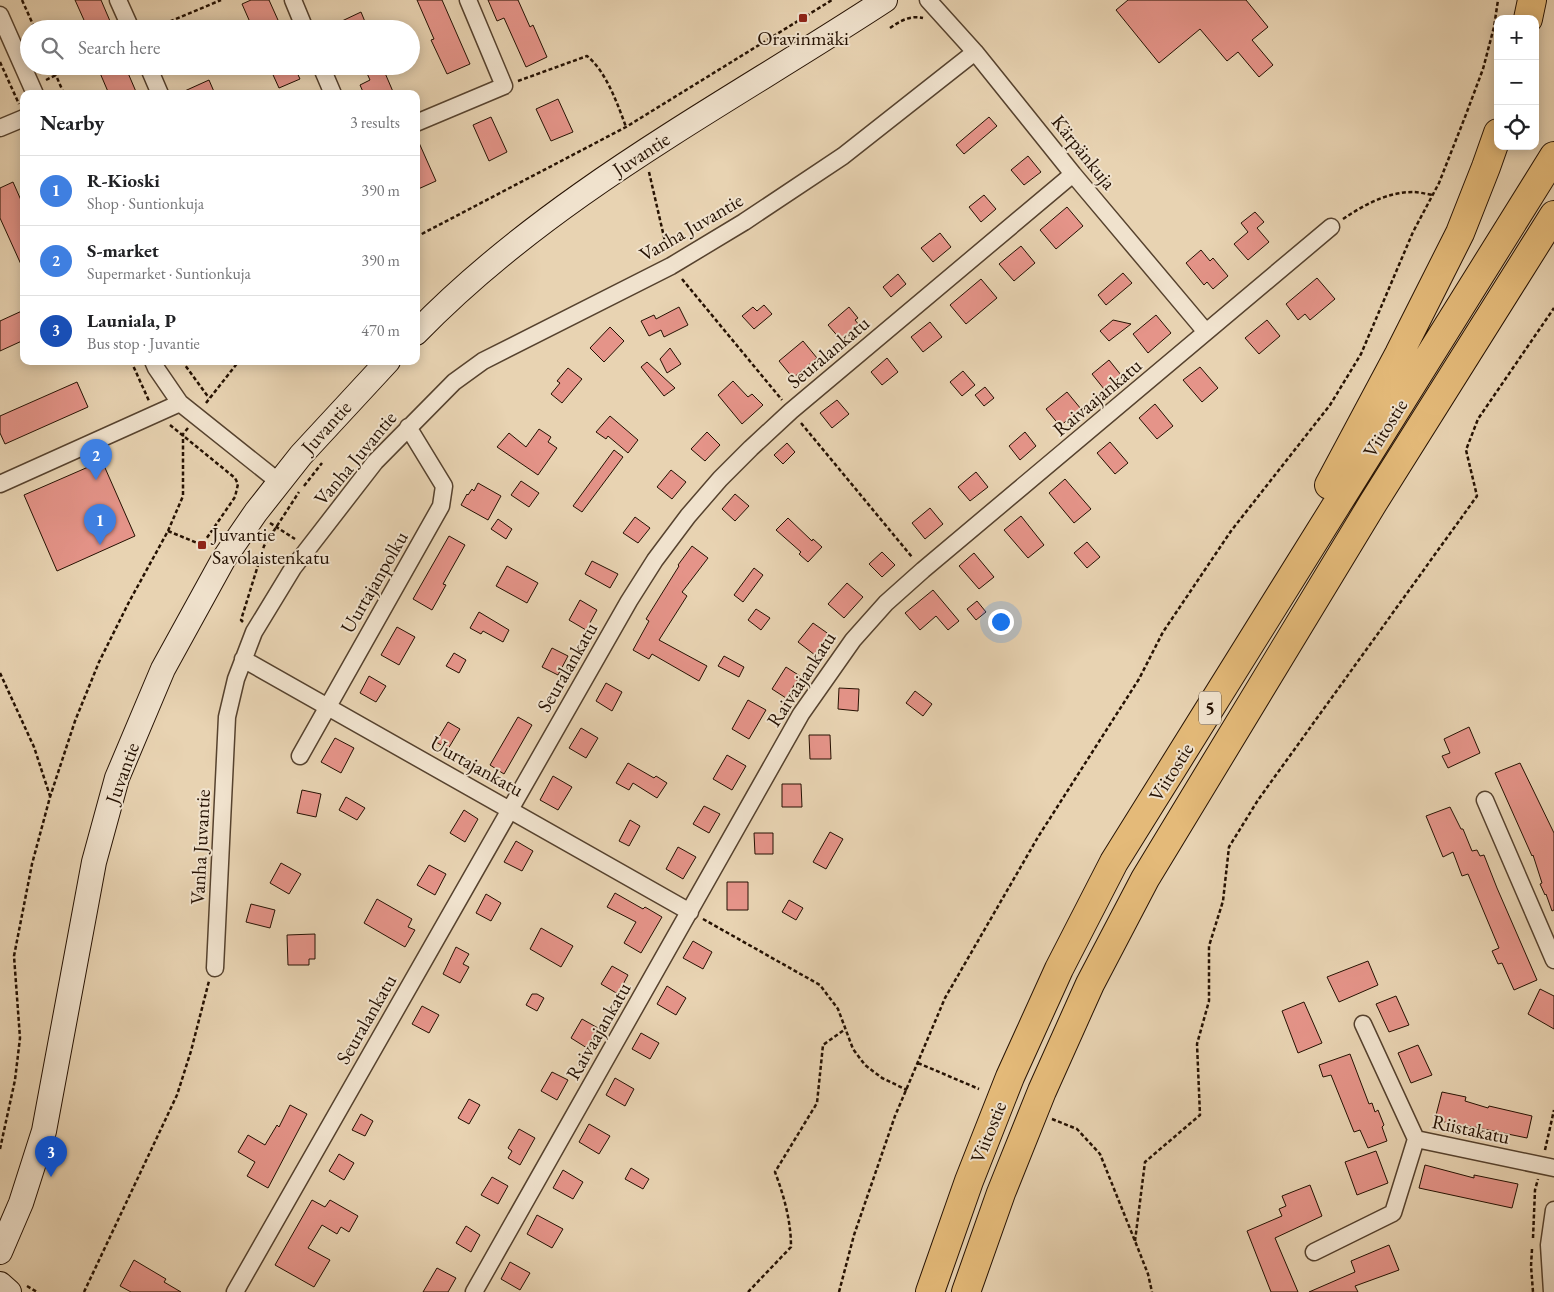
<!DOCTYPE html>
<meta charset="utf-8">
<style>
:root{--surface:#fff;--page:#f6f6f6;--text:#202124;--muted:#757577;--line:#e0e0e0;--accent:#1a73e8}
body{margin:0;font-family:"EB Garamond",serif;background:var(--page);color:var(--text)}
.controls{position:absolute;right:15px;top:15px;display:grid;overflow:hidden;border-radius:10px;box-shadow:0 2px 12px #0003}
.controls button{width:45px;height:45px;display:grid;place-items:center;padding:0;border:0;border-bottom:1px solid var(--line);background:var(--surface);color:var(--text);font:25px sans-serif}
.you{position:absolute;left:1000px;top:621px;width:18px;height:18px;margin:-12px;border:4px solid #fff;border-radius:50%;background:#1a73e8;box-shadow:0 0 0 8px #1a73e833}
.badge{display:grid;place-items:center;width:32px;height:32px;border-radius:50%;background:var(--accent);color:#fff;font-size:16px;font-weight:700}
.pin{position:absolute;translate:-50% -41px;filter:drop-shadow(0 1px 2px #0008)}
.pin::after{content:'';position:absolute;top:26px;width:18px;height:15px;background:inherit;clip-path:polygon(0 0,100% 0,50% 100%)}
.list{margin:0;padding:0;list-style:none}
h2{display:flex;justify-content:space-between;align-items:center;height:65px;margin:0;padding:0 20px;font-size:21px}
h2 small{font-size:16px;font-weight:400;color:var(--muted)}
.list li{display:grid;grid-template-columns:32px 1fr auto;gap:15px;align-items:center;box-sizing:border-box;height:70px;padding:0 20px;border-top:1px solid var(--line)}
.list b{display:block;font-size:19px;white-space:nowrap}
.list p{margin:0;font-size:16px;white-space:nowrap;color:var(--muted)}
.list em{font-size:16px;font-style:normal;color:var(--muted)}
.icon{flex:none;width:28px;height:28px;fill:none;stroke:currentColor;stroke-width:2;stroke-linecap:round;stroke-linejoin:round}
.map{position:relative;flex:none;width:1554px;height:1292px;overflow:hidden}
.search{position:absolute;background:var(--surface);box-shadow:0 2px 12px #0003;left:20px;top:20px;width:400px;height:55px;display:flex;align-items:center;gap:12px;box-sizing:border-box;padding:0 18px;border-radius:28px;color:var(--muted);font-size:19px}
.panel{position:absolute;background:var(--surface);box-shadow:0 2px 12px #0003;left:20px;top:90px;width:400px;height:275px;border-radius:10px}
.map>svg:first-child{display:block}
</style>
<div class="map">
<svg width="1554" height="1292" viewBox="0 0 1554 1292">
<rect width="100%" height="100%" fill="#e8d3b2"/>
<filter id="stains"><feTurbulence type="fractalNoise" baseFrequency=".004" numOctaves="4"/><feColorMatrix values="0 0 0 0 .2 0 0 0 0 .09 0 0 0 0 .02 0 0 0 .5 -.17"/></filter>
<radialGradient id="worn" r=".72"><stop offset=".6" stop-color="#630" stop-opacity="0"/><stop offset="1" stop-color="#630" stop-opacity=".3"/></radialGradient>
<path fill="#e59489" stroke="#251102" d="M75 0H101L110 21 92 29H88Z
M251 0H269L282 29H253L242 4Z
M417 0H442L470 64 447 74 431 40 434 39Z
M488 0H518L530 27 533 25 547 57 526 67 504 18 497 21Z
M1128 0H1246L1268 27 1252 40 1273 65 1259 77 1238 52 1227 61 1200 29 1159 63 1116 10Z
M361 12 368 29H325Z
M97 66H125L137 94H109Z
M269 66H294L300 79 279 88Z
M372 66H382L394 94H364L360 85 370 80 365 69Z
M209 80 215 94H178Z
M558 99 573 132 551 141 536 109Z
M491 117 507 152 489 161 473 125Z
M989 117 997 126 964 154 956 145Z
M416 136 436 181 416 190Z
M1028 156 1041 172 1024 185 1011 170Z
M13 182 24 207V271L0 218V188Z
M984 195 996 209 981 222 969 207Z
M1067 207 1083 226 1056 249 1040 230Z
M1255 212 1264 222 1257 228 1269 242 1248 260 1234 244 1248 232 1241 223Z
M940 233 951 247 933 262 921 248Z
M1021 246 1035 263 1014 281 999 264Z
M1201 250 1210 261 1213 258 1228 276 1213 289 1207 282 1204 285 1186 263Z
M1123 273 1132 283 1106 305 1098 295Z
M898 274 906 284 891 297 883 287Z
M1317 278 1335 299 1310 320 1305 314 1298 320 1286 304Z
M981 279 997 298 966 324 950 305Z
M764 305 772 314 754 329 742 316 753 307 757 311Z
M679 307 688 325 664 337 661 330 649 336 641 321 654 315 656 319Z
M849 307 858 318 855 320 859 325 841 340 828 325Z
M24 310V340L0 351V321Z
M1156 315 1171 333 1148 353 1133 334Z
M1113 320 1131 324 1109 341 1100 331Z
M1267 320 1280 336 1259 354 1245 338Z
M930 322 942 337 923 352 911 337Z
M610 327 624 341 604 362 590 348Z
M803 341 817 358 793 378 779 361Z
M670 348 681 364 667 373 660 359Z
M887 358 898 372 882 385 871 372Z
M1109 360 1121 375 1104 389 1092 374Z
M647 362 675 388 664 396 641 367Z
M1200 367 1218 388 1202 402 1183 380Z
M568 368 582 379 562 403 551 394 560 383 557 381Z
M963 371 975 385 962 396 950 382Z
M733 381 748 397 752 394 763 405 742 424 718 395Z
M77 382 88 407 5 444 0 433V416Z
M985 387 994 398 984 406 975 395Z
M1067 392 1081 409 1060 426 1046 409Z
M837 400 849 414 832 428 820 413Z
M1155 404 1173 426 1157 439 1139 418Z
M610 416 638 440 628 453 608 436 606 439 596 432Z
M539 429 551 437 548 442 557 448 538 475 497 447 509 433 526 447Z
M707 432 720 445 705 461 691 449Z
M1025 432 1036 446 1020 460 1009 446Z
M1110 442 1128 463 1115 474 1097 453Z
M787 443 795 452 783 464 774 455Z
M614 450 623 457 582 512 573 506Z
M102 461 135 536 57 571 24 495Z
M671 470 686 482 672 499 657 487Z
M976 472 988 487 970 501 958 487Z
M1065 479 1091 509 1074 523 1049 493Z
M521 481 539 493 529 507 511 495Z
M478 483 501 496 488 520 461 505 467 494 468 495 472 489 474 491Z
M735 494 749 506 735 521 722 509Z
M930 508 943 524 925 539 912 523Z
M1021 516 1044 545 1028 558 1004 530Z
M635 517 650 528 638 543 623 533Z
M788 518 812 541 813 539 822 547 808 562 799 554 801 552 776 530Z
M498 519 512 529 506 539 491 529Z
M449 536 465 545 443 584 446 585 432 610 413 599Z
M1087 542 1100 557 1087 568 1074 553Z
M692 546 708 558 682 592 687 596 659 640 707 666 699 681 652 654 649 659 633 650 649 621 646 619 679 566 678 565Z
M882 552 895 565 882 577 869 564Z
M974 553 994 577 979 589 959 566Z
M592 561 618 574 610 588 585 574Z
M507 566 538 583 527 603 496 586Z
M754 568 763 575 743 602 734 595Z
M847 583 863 597 844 618 828 604Z
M933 590 959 621 948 630 936 616 920 630 905 613Z
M580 600 597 610 586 630 569 620Z
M977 601 986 612 976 620 967 609Z
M756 609 770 618 761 630 748 620Z
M479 612 509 630 503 642 483 631 481 634 470 628Z
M813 623 830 635 815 655 798 642Z
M397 627 415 637 399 665 381 655Z
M552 648 568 656 558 675 542 667Z
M454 653 466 660 459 673 446 666Z
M724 656 744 667 739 677 718 666Z
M786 667 800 676 786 698 772 689Z
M369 676 386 686 376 702 360 693Z
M606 683 622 692 612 711 596 701Z
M839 688 859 689 858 711 838 709Z
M915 691 932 704 923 716 906 703Z
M748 700 766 710 749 739 732 729Z
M518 717 532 725 504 774 490 765Z
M448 722 460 729 448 749 436 742Z
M1469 727 1480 753 1448 768 1442 756 1450 753 1444 739Z
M581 728 598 738 586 758 569 748Z
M809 735H830L831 759H810Z
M335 738 354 748 341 773 321 762Z
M727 755 746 766 732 790 713 779Z
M628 763 654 778 656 776 667 783 657 798 633 783 629 790 616 783Z
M1520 763 1554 833V910L1552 911 1546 894 1545 895 1540 884 1542 883 1533 855 1532 856 1495 773Z
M553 776 572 787 558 810 540 800Z
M782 784H801L802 807H782Z
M302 790 321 794 316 817 297 813Z
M346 797 365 808 357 820 339 810Z
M704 806 720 814 709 833 693 824Z
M1450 807 1461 829H1463L1472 851 1477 850 1480 856 1484 855 1497 888 1537 980 1514 990 1502 963 1498 964 1492 951 1499 948 1468 874 1462 876 1453 852 1443 857 1426 816Z
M464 810 478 819 465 842 450 833Z
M630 820 640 826 629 846 619 841Z
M830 832 843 839 826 869 813 862Z
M754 833H773V854H755Z
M516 841 533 851 522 871 504 862Z
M678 847 696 857 683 879 666 869Z
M281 863 301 874 289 894 270 883Z
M429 865 446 874 435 895 417 885Z
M727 882H748V910H727Z
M615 893 643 909 645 907 662 917 641 953 624 943 636 922 607 907Z
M486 894 501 903 491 921 476 913Z
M377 899 412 919 408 927 415 930 405 947 364 923Z
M789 900 803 908 796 920 782 912Z
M251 904 275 910 270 928 246 922Z
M541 928 573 946 561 967 530 949Z
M315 934V959H309V965H288L287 935Z
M693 941 712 952 703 969 683 958Z
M456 947 469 954 463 964 469 967 460 983 443 974Z
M1368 961 1378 985 1339 1002 1327 977Z
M612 966 628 975 618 994 601 984Z
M667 986 686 998 676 1015 657 1004Z
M1540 989 1554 996V1029L1528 1014Z
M532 994H537L544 998 537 1011 526 1005Z
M1396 996 1409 1025 1389 1032 1376 1004Z
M1304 1002 1322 1043 1298 1053 1282 1011Z
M422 1006 439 1015 429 1033 412 1024Z
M582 1019 598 1028 587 1048 571 1038Z
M641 1033 659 1043 650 1059 632 1049Z
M1418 1045 1432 1075 1411 1083 1398 1053Z
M1350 1054 1369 1104 1372 1103 1375 1112 1378 1110 1384 1125 1382 1127 1387 1141 1368 1148 1360 1130 1354 1132 1331 1075 1323 1077 1319 1065Z
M552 1072 568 1080 557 1100 541 1091Z
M615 1078 634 1089 625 1106 606 1095Z
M1442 1092 1466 1097 1465 1101 1488 1108 1489 1106 1532 1116 1527 1138 1474 1127 1459 1125 1458 1126 1435 1119Z
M469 1099 480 1105 469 1124 458 1118Z
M290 1105 307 1114 268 1188 247 1176 255 1162 238 1152 248 1135 265 1145 277 1125 279 1127Z
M361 1114 373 1121 365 1136 352 1130Z
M589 1124 610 1136 599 1154 579 1142Z
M519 1129 535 1138 520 1165 508 1158 512 1151 508 1148Z
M1376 1151 1388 1183 1357 1195 1345 1162Z
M339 1154 354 1163 344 1180 329 1171Z
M1425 1165 1474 1178V1175L1518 1184 1512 1208 1419 1188Z
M631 1168 649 1179 643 1189 625 1179Z
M563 1170 583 1182 573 1199 553 1188Z
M492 1177 508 1186 498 1204 481 1195Z
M1310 1185 1322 1216 1275 1238 1298 1292H1271L1247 1231 1282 1216 1279 1209 1286 1206 1282 1196Z
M312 1200 325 1207 330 1200 358 1216 349 1232 341 1227 337 1234 322 1225 308 1248 330 1260 314 1287 275 1265Z
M537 1215 563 1229 552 1248 527 1234Z
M466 1226 480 1235 471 1252 456 1243Z
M1389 1245 1399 1270 1355 1286 1358 1292H1309L1355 1272 1351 1261Z
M134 1260 166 1279 164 1282 181 1292H131L120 1286Z
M510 1262 530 1273 520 1290 501 1279Z
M437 1268 456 1278 448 1292H423Z"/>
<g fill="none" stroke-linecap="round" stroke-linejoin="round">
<g stroke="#56422e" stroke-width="19">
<path id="street" d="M118 0 131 29
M293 0 305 29
M928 0 975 52 1073 174 1206 332
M0 15 35 94
M148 66 160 94
M321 66 333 94
M416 123 504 86 468 0
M0 128 24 118
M153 361 156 368 180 403 279 482
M0 484 180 403
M243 659 690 912
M300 756 441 506 444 486 408 427
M1485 800 1554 960
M215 968 227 717 236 679 254 632 293 568 375 462 454 382 483 361 671 266 744 222 843 156 975 52
M1363 1024 1416 1139 1554 1168
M1314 1252 1393 1213 1416 1139
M235 1292 629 601 655 560 688 516 720 479 751 448 791 411 1073 174
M474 1292 801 714 853 640 886 603 923 570 1331 227
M1552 1292 1549 1245 1554 1210"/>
</g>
<g stroke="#251102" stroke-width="26">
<path id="secondary" d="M416 333C551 194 725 105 885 0
M0 1252 21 1203 44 1131 94 862 117 778 163 669 223 560 256 512 301 455 388 361
M0 1284 9 1292"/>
</g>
<g stroke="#251102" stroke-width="30">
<path id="highway" d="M1528 19 1532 0
M1329 485 1399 354 1460 233 1486 167 1498 133
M930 1292 969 1181 1010 1077 1059 969 1114 862 1554 156
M966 1292 1001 1193 1042 1091 1090 984 1145 879 1373 503 1554 215"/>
</g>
<path stroke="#251102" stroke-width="2.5" stroke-dasharray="4 2.5" stroke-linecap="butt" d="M22 0 35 29
M890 28C900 21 910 15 923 18
M152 29 221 0
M0 62 19 104
M52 66 64 94
M46 80 74 66
M518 81 587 56C606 71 618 105 626 127
M649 172 667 250
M1343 219C1364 205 1387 192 1413 192 1419 192 1426 194 1433 195
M416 237 626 127 832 0
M682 279 782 400
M131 361 149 401
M182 361 209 398
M206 403 239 361
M801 423 912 557
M304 486 322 463
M270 523 295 539
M168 531 202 545 235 497 238 484 235 478 170 425
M243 622 241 620 264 546 299 492
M0 673 34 747 50 796
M703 919 820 985 838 1009 853 1049 865 1065 882 1078 907 1090
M918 1063 979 1089
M1052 1119 1077 1129 1100 1154 1135 1241 1148 1274 1152 1292
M0 1149 15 1080 20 1038 14 956 32 864 50 797 75 721 99 662 129 602 168 531 183 496V434L188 428
M1545 1150 1554 1110
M1533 1238 1535 1190 1538 1179
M1135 1241 1145 1162 1200 1115 1197 1044 1209 1001V946L1223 901 1229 847 1258 800 1477 496 1466 450 1478 419 1554 308
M1532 1249 1531 1266 1533 1292
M27 1286 37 1292
M84 1292 177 1095 191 1051 209 981
M748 1292 791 1247C791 1221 784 1196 775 1172L817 1103 823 1045 844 1030
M839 1292 854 1235 895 1116 945 998 1038 837 1139 679 1163 632 1231 531 1330 405 1361 354 1413 232 1439 183 1465 117 1483 69 1494 27 1498 0"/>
<use href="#street" stroke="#f0e2cd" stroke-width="16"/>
<use href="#secondary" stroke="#f0e2cd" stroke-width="24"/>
<use href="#highway" stroke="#e4ba79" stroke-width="28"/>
</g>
<g fill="#8f2418" stroke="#f0e2cd" stroke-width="2">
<rect x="798" y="13" width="10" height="10" rx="2.5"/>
<rect x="197" y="540" width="10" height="10" rx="2.5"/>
</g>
<g text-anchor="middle" stroke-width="4" stroke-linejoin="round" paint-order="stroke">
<rect fill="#f0e2cd" stroke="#62503f" stroke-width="1" x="1199" y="691.5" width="22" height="33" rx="4"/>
<g font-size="19" font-weight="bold" fill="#251102">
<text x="1210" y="715">5</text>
</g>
<g font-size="20" fill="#251102" stroke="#f0e2cd">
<text x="803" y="45">Oravinmäki</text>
<text x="212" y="541" text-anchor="start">Juvantie<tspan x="212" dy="23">Savolaistenkatu</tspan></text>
</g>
<g font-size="20" fill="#251102" stroke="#f0e2cd">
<text transform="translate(1084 152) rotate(51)" y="7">Kärpänkuja</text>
<text transform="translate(641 154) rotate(-33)" y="7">Juvantie</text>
<text transform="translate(691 227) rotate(-30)" y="7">Vanha Juvantie</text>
<text transform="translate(828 352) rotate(-40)" y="7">Seuralankatu</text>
<text transform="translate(1097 397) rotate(-40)" y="7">Raivaajankatu</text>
<text transform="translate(326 427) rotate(-48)" y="7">Juvantie</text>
<text transform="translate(1385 428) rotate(-58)" y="7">Viitostie</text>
<text transform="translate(355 458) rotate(-50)" y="7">Vanha Juvantie</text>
<text transform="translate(374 582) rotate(-60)" y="7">Uurtajanpolku</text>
<text transform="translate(567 667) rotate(-60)" y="7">Seuralankatu</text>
<text transform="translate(801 679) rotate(-57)" y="7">Raivaajankatu</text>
<text transform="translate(477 766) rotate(29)" y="7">Uurtajankatu</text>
<text transform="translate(1171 772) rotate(-58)" y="7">Viitostie</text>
<text transform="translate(122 773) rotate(-70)" y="7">Juvantie</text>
<text transform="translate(200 847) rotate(-87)" y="7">Vanha Juvantie</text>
<text transform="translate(366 1019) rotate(-60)" y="7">Seuralankatu</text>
<text transform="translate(598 1031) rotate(-60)" y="7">Raivaajankatu</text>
<text transform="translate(1471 1129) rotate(12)" y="7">Riistakatu</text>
<text transform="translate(988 1132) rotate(-68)" y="7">Viitostie</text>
</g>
</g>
<rect width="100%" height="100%" filter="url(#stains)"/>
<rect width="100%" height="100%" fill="url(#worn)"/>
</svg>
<div class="controls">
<button>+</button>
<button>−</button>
<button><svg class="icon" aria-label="locate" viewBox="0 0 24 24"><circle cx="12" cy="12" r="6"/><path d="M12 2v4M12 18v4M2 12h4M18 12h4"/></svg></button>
</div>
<div class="you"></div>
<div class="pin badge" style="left:100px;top:545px;background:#3f7fe0">1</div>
<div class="pin badge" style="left:96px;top:480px;background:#3f7fe0">2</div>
<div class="pin badge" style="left:51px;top:1177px;background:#1a4fb4">3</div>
<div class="search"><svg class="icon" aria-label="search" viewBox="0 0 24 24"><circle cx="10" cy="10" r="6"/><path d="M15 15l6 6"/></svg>Search here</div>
<section class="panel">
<h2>Nearby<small>3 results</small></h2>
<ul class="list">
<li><span class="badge" style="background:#3f7fe0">1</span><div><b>R-Kioski</b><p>Shop · Suntionkuja</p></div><em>390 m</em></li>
<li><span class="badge" style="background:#3f7fe0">2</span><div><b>S-market</b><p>Supermarket · Suntionkuja</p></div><em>390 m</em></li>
<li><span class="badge" style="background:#1a4fb4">3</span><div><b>Launiala, P</b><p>Bus stop · Juvantie</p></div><em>470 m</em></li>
</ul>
</section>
</div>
